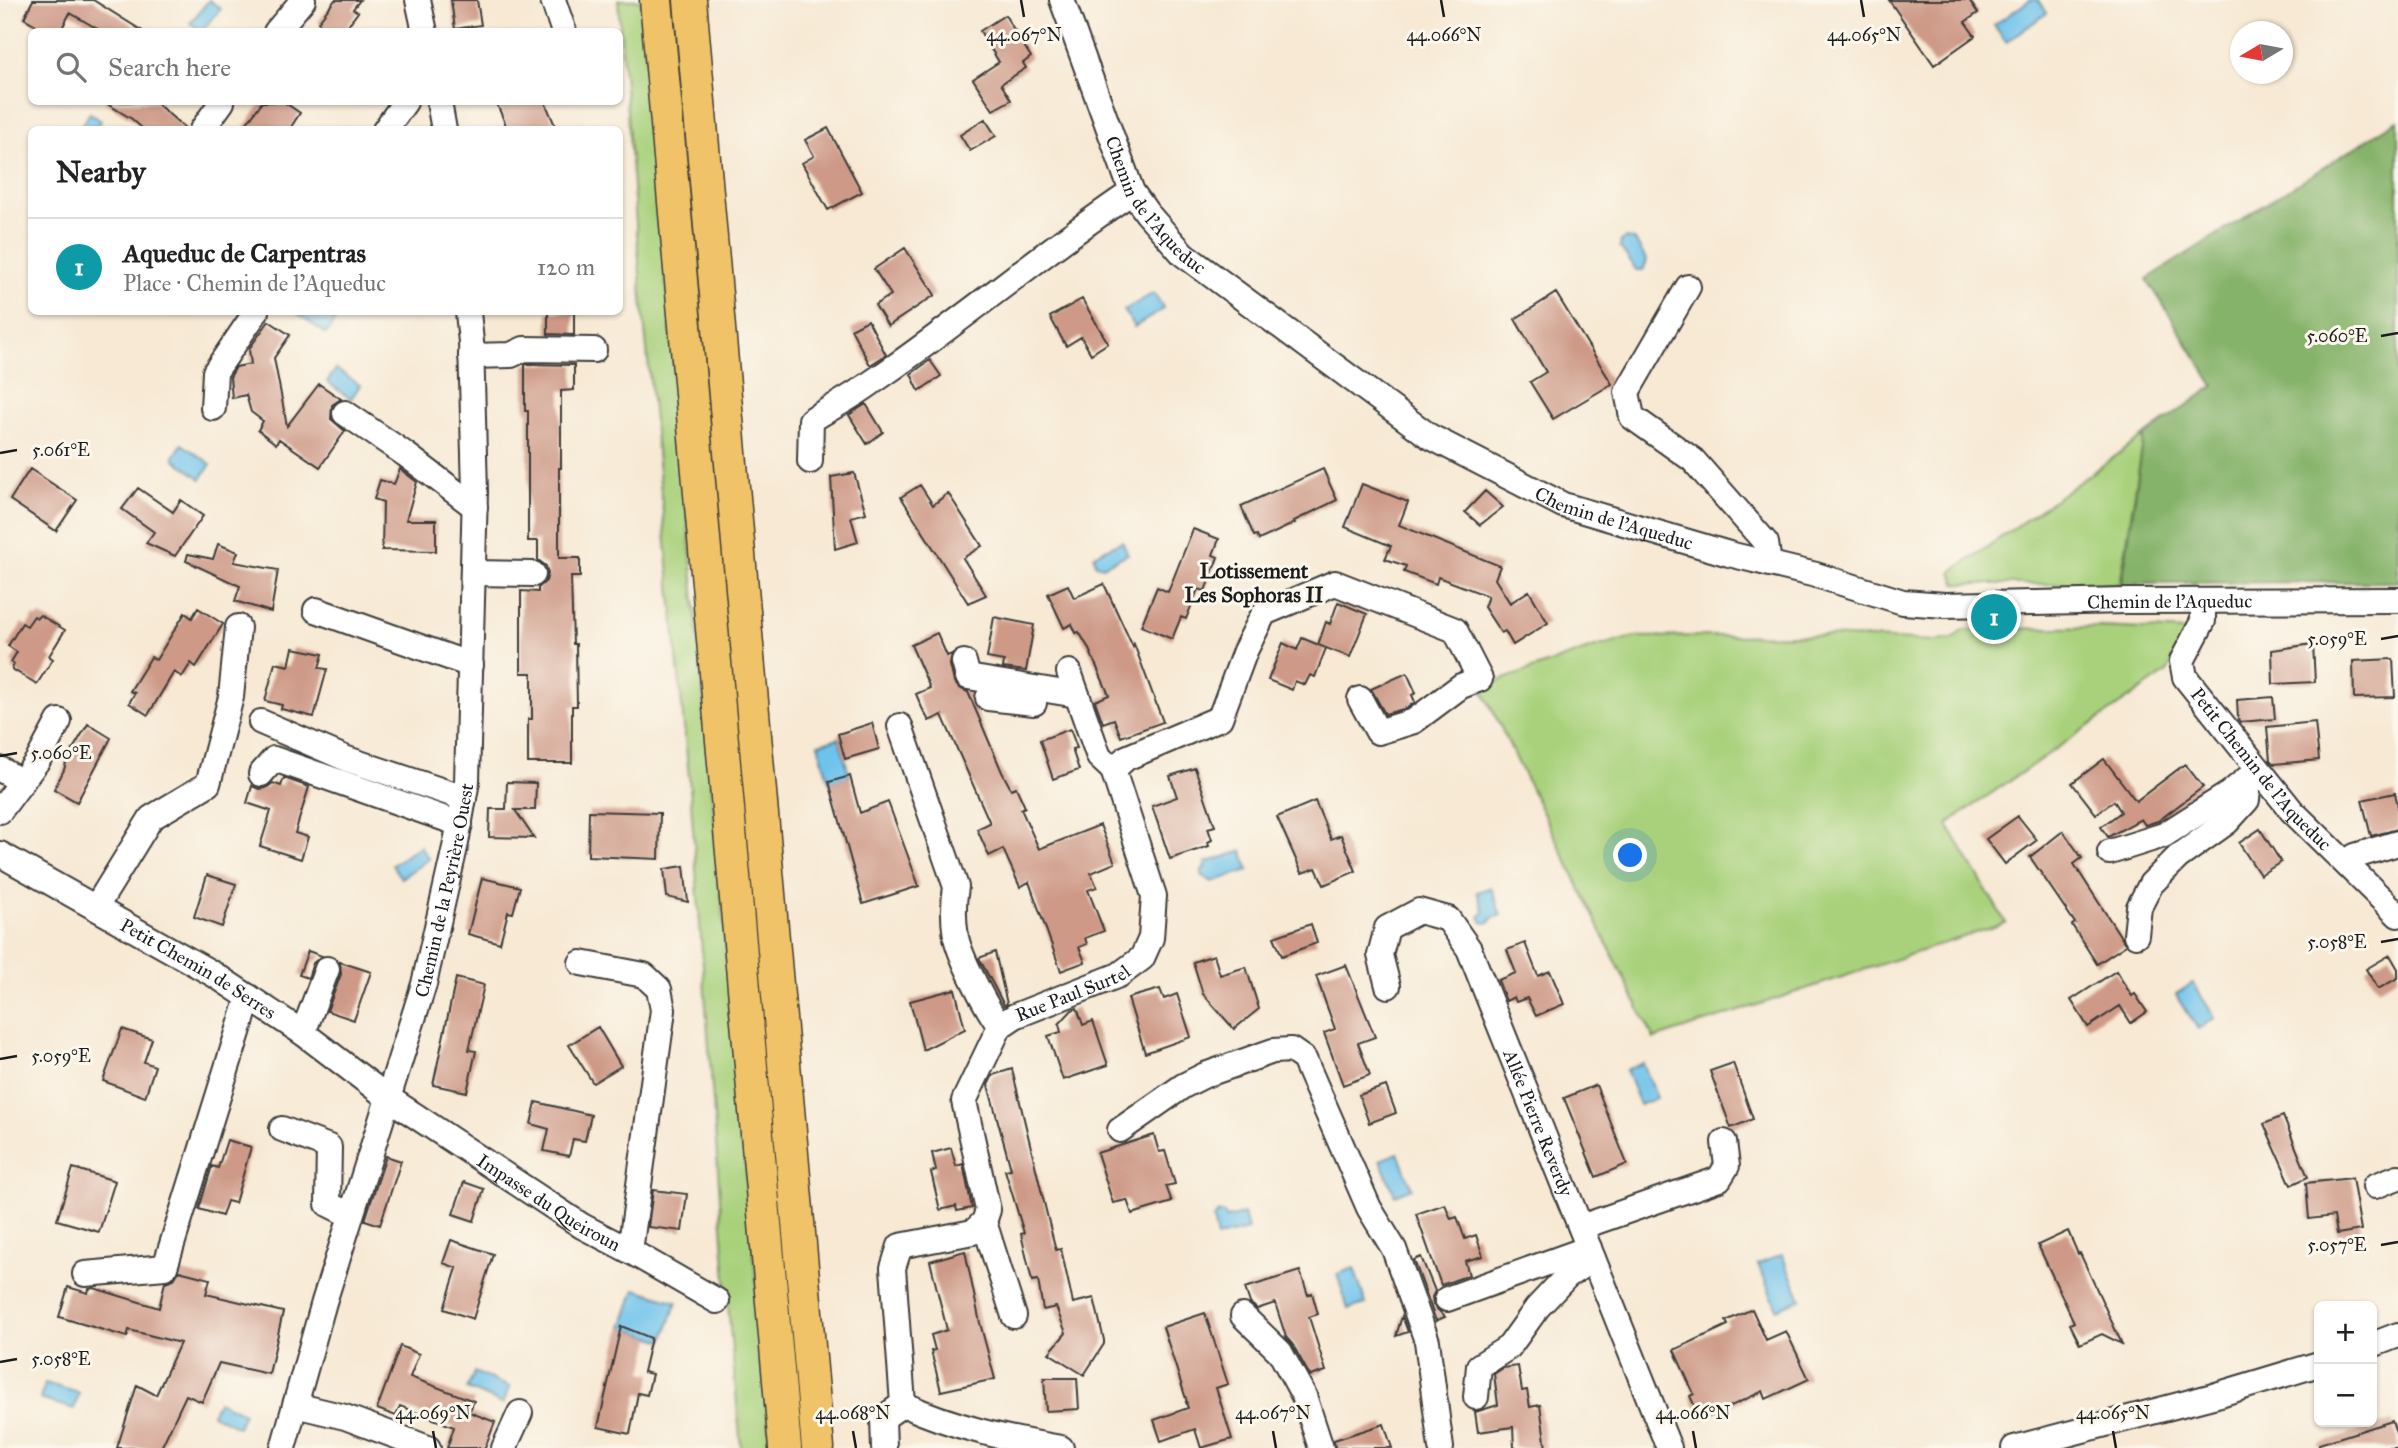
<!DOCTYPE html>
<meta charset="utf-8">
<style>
:root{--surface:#fff;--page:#f2f2f2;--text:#222;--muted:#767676;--line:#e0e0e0;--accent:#0f766e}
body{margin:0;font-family:"IM FELL Great Primer",serif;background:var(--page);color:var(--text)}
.controls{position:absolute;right:21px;bottom:21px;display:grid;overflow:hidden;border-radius:10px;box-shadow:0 2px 5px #0004}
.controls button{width:63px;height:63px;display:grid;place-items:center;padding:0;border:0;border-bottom:2px solid var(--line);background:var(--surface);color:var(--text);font:35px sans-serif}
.compass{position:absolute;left:2230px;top:21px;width:63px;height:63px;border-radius:50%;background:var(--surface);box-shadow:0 2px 5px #0004;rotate:260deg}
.you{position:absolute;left:1631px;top:856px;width:24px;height:24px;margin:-18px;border:5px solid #fff;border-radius:50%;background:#1a73e8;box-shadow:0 0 0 10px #1a73e833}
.badge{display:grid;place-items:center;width:46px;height:46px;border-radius:50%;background:var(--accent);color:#fff;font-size:23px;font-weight:700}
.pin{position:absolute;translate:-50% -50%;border:4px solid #fff;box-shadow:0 2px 7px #0006}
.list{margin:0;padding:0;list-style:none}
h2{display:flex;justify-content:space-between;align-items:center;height:91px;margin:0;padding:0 28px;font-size:30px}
h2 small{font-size:23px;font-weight:400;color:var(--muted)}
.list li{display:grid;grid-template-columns:46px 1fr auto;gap:21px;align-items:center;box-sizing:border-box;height:98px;padding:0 28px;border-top:2px solid var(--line)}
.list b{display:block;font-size:26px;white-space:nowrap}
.list p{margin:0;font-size:23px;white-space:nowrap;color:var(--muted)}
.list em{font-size:23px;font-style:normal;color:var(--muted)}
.icon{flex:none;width:38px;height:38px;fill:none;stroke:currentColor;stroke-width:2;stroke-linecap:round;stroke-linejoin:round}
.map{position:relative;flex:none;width:2398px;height:1448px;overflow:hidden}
.search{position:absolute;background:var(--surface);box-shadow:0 2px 5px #0004;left:28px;top:28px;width:595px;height:77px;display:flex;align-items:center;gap:18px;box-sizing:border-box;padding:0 24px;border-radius:10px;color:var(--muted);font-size:26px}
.panel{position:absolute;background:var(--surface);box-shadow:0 2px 5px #0004;left:28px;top:126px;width:595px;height:189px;border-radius:10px}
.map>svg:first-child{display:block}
</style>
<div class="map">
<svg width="2398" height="1448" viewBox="0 0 2398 1448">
<rect width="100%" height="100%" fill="#fbf7ec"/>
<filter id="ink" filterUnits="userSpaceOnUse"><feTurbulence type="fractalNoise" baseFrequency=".0143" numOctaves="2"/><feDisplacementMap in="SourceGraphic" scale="14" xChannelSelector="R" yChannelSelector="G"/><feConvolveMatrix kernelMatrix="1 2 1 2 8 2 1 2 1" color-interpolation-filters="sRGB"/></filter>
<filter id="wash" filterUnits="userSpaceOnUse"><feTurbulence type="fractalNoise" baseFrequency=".00686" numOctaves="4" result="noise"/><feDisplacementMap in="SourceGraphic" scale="28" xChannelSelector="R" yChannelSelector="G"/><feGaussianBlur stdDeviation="1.57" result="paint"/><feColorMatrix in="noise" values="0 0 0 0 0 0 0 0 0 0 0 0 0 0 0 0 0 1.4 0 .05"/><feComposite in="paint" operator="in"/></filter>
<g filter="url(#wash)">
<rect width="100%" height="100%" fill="#f7e9d4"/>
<path fill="#a9d17b" stroke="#62764c" stroke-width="2" d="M618 0H641L771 1448H741L727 1294 690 788 642 299Z
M2144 436 2120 584H1956L1952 572Z
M2100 627 2189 631 2167 672 1947 824 2006 923 1654 1039 1481 687 1595 647 1635 637 1802 635 1935 641 1953 639 1963 630Z"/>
<path fill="#86b36b" stroke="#516844" stroke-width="2" d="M2398 120V582L2122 583 2144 436 2214 386 2147 279Z"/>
<path fill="#6ec2eb" stroke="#456f84" stroke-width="2" d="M209 0 221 9 201 31 190 23Z
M2030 0H2038L2047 13 2006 42 1994 25Z
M90 113 101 121 95 129H79Z
M1626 238 1635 240 1647 261 1643 270H1636L1620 247 1621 241Z
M1154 293 1164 309 1134 327 1124 310Z
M296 312H326L336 319 326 334Z
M336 369 360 385 351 399 327 382Z
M182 444 211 464 201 479 173 458Z
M1122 541 1128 554 1103 566 1096 564 1094 556 1097 553Z
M839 738 850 777 829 782 818 744Z
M420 846 429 859 401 878 392 865Z
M1242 851 1249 870 1212 882 1202 875V870L1206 866 1205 863Z
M1491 887 1501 915 1492 918 1490 922 1483 923 1480 917 1484 912 1477 892Z
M2193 983 2215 1018 2198 1029 2176 994Z
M1643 1063 1657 1098 1640 1105 1626 1070Z
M1398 1153 1412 1188 1395 1195 1380 1160Z
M1218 1213 1224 1214 1226 1218 1244 1214 1248 1230 1217 1237 1213 1219Z
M1782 1255 1801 1299 1777 1309 1758 1264Z
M1354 1268 1366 1304 1348 1309 1337 1274Z
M635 1289 677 1302 663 1341 622 1327Z
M474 1372 510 1387 503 1404 467 1389Z
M45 1383 79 1393 74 1409 40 1399Z
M218 1401 244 1413 238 1427 212 1414Z"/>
<g id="blocks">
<path fill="#ce9a87" d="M33 0H93L144 32H103L70 13 60 32H48L24 18Z
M335 0H360L353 9 358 12 343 32H331L318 22Z
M451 0H477L481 25 455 29Z
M1889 0H1969L1978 13 1965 22 1975 36 1934 65Z
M1005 15 1031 57 1023 63 1026 68 1001 84 1011 100 993 110 973 79 999 62 980 31Z
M104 102H155L187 130H144L132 119Z
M262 102H284L300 113 289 130H242Z
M496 102H545L557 130H508Z
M985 119 996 136 970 151 960 135Z
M828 128 862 192 828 210 802 163 814 156 805 140Z
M905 248 935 295 888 326 875 305 891 295 874 269Z
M1556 293 1612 384 1553 419 1530 382 1546 372 1515 319Z
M1082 299 1108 343 1091 354 1081 337 1066 346 1050 317Z
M548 312H574V335L548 334Z
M868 320 886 355 870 365 851 329Z
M269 321 290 335 274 358 287 426 319 384 341 399 332 405 331 419 345 431 320 467 279 439 276 444 258 430 263 421 251 412 246 395 232 398 230 377 236 367 251 364 249 349Z
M930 360 941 376 919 391 911 374Z
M527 364 574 365V390L561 391V468H559V558H580V577H571L573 644H576L577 706H572V763H528V719H532V673H521V591L538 592V588L546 581 548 574 546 566 538 560V541H528V411H525V365Z
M866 404 883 432 867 444 849 415Z
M30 469 77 500 56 531 10 500Z
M400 469 417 482 406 520H436V551L382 550 383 502 374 499 380 480 394 484Z
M1323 469 1337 500 1294 521 1295 523 1259 540 1257 535 1254 536 1241 506Z
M854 473 866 513 851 517 858 542 835 549 831 477Z
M1362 484 1408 502 1399 525 1500 566 1495 579 1510 603 1529 591 1548 623 1513 645 1505 631 1501 633 1484 607 1488 596 1438 577 1436 584 1404 572 1406 566 1385 559 1391 546 1345 527Z
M920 485 933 505 948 493 982 546 963 558 986 595 968 603 901 497Z
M138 488 173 512 181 500 203 516 175 556 146 543 154 532 122 509Z
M1485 491 1503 507 1480 525 1465 512Z
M1193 529 1219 539 1213 555 1218 557 1205 591 1198 589 1186 619 1181 617 1172 639 1141 626 1157 587 1168 592Z
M218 544 238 552 234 562 278 570 271 612 235 601 240 586 186 561 188 554 213 559Z
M1104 584 1133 647 1134 644 1163 722 1121 737 1114 719 1103 723 1095 701 1109 695 1088 647 1079 632 1076 633 1072 624 1064 628 1048 594 1068 585 1074 598Z
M1338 602 1367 614 1350 657 1318 645 1326 622 1330 624Z
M198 608 223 624 196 667 191 663 182 677 174 672 148 715 129 703 135 693 130 691 151 657 156 660 185 613 192 618Z
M40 615 65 630 49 656 53 659 37 684 12 669 14 664 11 662 17 652 8 646 22 623 27 626 34 616 37 618Z
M994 617 1034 625 1026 671 1003 668 1004 661 987 658Z
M937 633 947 656 952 654 950 665 954 682 959 688 968 692 1002 772 1011 789 1016 787 1025 807 1021 809 1039 849 1100 825 1115 863 1091 873 1097 887 1088 890 1104 931 1085 938 1087 944 1079 947 1085 962 1061 971 1029 882 1020 887 1003 849 989 856 977 829 990 823 942 715 929 721 922 708 916 694 930 688 911 645Z
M1302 638 1326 648 1315 677 1310 675 1305 685 1295 681 1292 690 1268 680 1283 643 1297 650Z
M2313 644 2315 682 2273 684 2272 650Z
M293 648 323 654 319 668 327 669 314 717 281 709 282 705 265 701 275 663 289 666Z
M2393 659 2395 697 2354 698 2353 661Z
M1407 673 1416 693 1412 695 1415 702 1407 708 1385 714 1371 689Z
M2273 697 2275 719 2240 722 2238 719 2237 700Z
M2315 722 2319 760 2274 764 2270 760 2267 727Z
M872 723 879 749 845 759 838 734Z
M88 724 111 738 77 802 54 789 64 770 67 759Z
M1070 729 1077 748 1072 749 1079 770 1053 779 1040 740Z
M2104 759 2136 801 2185 764 2203 787 2158 821 2145 825 2141 819 2108 837 2101 827 2121 812 2114 801 2096 814 2072 783Z
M1195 768 1215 826 1208 828 1212 840 1208 842 1209 846 1170 859 1152 806 1177 797 1170 776Z
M850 776 860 813 888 802 919 886 863 904 829 782Z
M284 778 309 787 295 833 308 837 301 859 260 846 271 811 247 803 252 786 259 789 266 788 273 783 281 786Z
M507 782 536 783 535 810H515L534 838 489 837 490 809H506Z
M2395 793 2398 806V829L2371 836 2362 800Z
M1315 801 1331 839 1341 835 1356 871 1324 885 1316 868 1302 873 1277 817Z
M589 811 660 813 659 859 588 856Z
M2018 816 2037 840 2005 864 1986 839Z
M2260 829 2281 862 2260 875 2239 843Z
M2063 831 2082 858 2074 864 2126 945 2097 964 2072 925 2075 923 2030 857Z
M684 866 688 902 667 897 664 869Z
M207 875 236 884 222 927 194 917Z
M482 878 520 887 513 913 508 912 500 943 468 934Z
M1311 924 1317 943 1282 956 1274 937Z
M1525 943 1538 976 1550 971 1564 1004 1536 1016 1527 998 1516 1002 1514 997 1506 1001 1498 980 1516 973 1507 950Z
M308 951 322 956 313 963 308 978 299 975Z
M995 952 1007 1004 1004 1005 979 958Z
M1214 955 1220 975 1246 967 1259 1009 1234 1029 1203 994 1193 962Z
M2390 955 2398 969V978L2378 989 2366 969Z
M340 962 371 972 354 1020 327 1011 341 974Z
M1346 965 1375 1037 1358 1043 1370 1075 1343 1085 1324 1033 1335 1029 1316 976Z
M2116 971 2132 996 2135 994 2147 1012 2131 1023 2120 1006 2088 1027 2071 1000Z
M456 978 484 985 469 1050 476 1051 467 1092 433 1085Z
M955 989 965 1029 923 1050 910 1001Z
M1160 989 1164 999 1177 994 1191 1037 1145 1053 1128 998Z
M1077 1008 1083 1025 1093 1021 1108 1065 1063 1080 1048 1036 1061 1032 1059 1024 1072 1010Z
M598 1027 621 1066 593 1083 569 1045Z
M122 1029 152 1039 144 1062 155 1066 145 1097 103 1081Z
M1733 1063 1753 1119 1731 1128 1710 1071Z
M1012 1069 1050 1227 1056 1250 1061 1249 1073 1303 1094 1298 1104 1340V1344L1084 1375 1049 1353 1066 1333 1056 1307 1043 1310 1038 1280 1032 1281 1021 1234 1024 1233 1005 1170 1011 1169 988 1085 993 1075Z
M1596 1085 1627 1164 1596 1177 1564 1098Z
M1386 1086 1396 1113 1369 1123 1359 1095Z
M536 1102 591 1115 585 1141 573 1139 569 1156 544 1151 549 1129 531 1124Z
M2283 1116 2308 1177 2291 1185 2264 1124Z
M1154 1135 1159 1152 1165 1151 1175 1184 1166 1186 1172 1202 1132 1214 1127 1200 1113 1203 1097 1153Z
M227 1140 251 1147 235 1203 227 1201 222 1216 199 1209 212 1166 218 1168Z
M951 1148 956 1166 963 1164 972 1208 957 1211 956 1206 940 1210 931 1172 936 1170 932 1153Z
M386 1156 401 1161 380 1225 365 1220Z
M73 1168 115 1181 99 1232 57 1220Z
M2352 1178 2361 1230 2337 1234 2334 1216 2309 1219 2306 1183Z
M464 1182 484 1189 474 1221 453 1214Z
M653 1190 687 1194 682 1231 648 1227Z
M1445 1204 1451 1219 1457 1217 1465 1239 1476 1235 1483 1256 1465 1261 1469 1275 1441 1285 1416 1214Z
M2068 1231 2078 1254 2080 1253 2122 1344 2102 1334 2080 1344 2070 1324 2074 1322 2038 1245Z
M451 1240 493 1254 473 1319 444 1309 457 1268 443 1263Z
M965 1251 980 1323 995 1379 941 1391 931 1351 935 1350 931 1335 947 1330 930 1261Z
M1421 1257 1435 1291 1432 1297 1433 1305 1445 1317 1436 1321 1414 1260Z
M179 1271 210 1279 206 1294 283 1312 269 1374 219 1363 202 1402 186 1395 161 1448H117L137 1385 156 1395 180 1343 129 1330 127 1337 59 1317 68 1287 88 1293 89 1289 94 1288 159 1308 165 1282 174 1279Z
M1300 1271 1308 1295 1312 1293 1318 1314 1309 1317 1326 1371 1310 1376 1293 1345 1286 1337 1275 1303 1257 1309 1250 1303 1245 1288Z
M1752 1309 1766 1340 1786 1331 1809 1379 1766 1399 1763 1391 1701 1420 1690 1396 1694 1394 1674 1350 1728 1325 1726 1321Z
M1205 1313 1228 1384 1216 1388 1232 1439 1201 1448 1195 1429 1161 1441 1154 1420 1188 1408 1186 1402H1187L1163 1327Z
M1402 1316 1408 1332 1396 1336Z
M621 1326 651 1338 643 1372 652 1374 647 1395 638 1393 630 1434 598 1427Z
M400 1346 419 1354 410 1377 474 1401 469 1412 495 1422 485 1448H447L454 1427 400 1406 396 1416 377 1409Z
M1518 1366 1522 1391 1527 1390 1530 1407 1540 1405 1546 1448H1514L1513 1427 1478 1432 1475 1412 1498 1405 1494 1374 1503 1368Z
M1044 1378H1077L1079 1409 1046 1411Z
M2392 1421 2398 1439V1448H2319V1444Z
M1384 1424 1392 1448H1335L1334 1440Z"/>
</g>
</g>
<g filter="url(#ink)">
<use href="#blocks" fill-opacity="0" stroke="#3d3b38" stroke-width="2"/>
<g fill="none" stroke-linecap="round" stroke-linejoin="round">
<g stroke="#3d3b38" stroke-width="28">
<g id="minor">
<path d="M418 0 425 32"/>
<path d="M553 0 564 32"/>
<path id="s1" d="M1062 0 1132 192 1147 213 1183 254 1429 436 1563 505 1729 554 1816 575 1903 602 1945 605 2127 601 2398 600"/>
<path d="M276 32 303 0"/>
<path d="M439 102 444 130"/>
<path d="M202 130 222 102"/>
<path d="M385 130 405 102"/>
<path d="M1688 287 1627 392 1632 417 1693 460 1766 543 1769 564"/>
<path d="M471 356 511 355 524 349 594 350"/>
<path d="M213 408 215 372 256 312"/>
<path d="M345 413 405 454 475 507"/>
<path d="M810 461 811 420C831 408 852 397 871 383 960 323 1042 252 1132 192"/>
<path d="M473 573 533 574"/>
<path id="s2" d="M2203 601V621L2182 661 2185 677 2292 811 2398 915"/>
<path d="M316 610 471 665"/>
<path d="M964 662 968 677 1077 695"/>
<path d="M1069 672 1099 757 1113 770"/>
<path d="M988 698 1034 703"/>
<path d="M261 722 347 759 464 798"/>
<path d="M900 726 956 887C953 904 953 919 956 937 960 957 987 1010 1000 1026"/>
<path d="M0 769 22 782"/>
<path d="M261 774 274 759 460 824"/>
<path d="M0 811 38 760 59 721"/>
<path d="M2110 852 2164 835 2230 793 2254 773"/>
<path id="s3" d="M0 854 215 975 303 1033 387 1097 582 1226 630 1251 717 1301"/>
<path d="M2347 864 2355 856 2398 843"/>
<path d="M96 907 151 818 208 784 231 697 238 627"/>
<path d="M2136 935 2139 907 2151 884 2178 857 2227 822 2247 800 2249 778"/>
<path d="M581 963 644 975 659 989 663 1010 630 1251"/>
<path id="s4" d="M1388 986 1380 955 1387 928 1419 911 1448 919 1469 949 1669 1448"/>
<path d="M303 1033 327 969"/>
<path d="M282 1129 329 1147 328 1204 350 1215"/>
<path d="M1120 1130 1183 1086 1205 1075 1273 1051 1291 1050 1304 1059 1369 1208 1394 1249 1427 1341 1441 1448"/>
<path d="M2375 1186 2398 1177"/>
<path d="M984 1222 1014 1316"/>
<path d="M1581 1227 1719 1179 1727 1166 1724 1142"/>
<path d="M85 1274 165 1267 249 997"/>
<path d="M1447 1299 1589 1248"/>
<path d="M1243 1316 1280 1352 1304 1396 1321 1448"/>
<path d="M2372 1345 2398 1335"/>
<path d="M1476 1397 1479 1366 1509 1347 1537 1308 1567 1276 1593 1259"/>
<path id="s5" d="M903 1404 893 1268 900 1246 973 1232 984 1222 988 1210 964 1101 1000 1026 1015 1016 1119 975 1142 958 1151 938 1154 896 1113 770 1126 758 1220 718 1245 651 1264 613 1335 583 1455 630 1480 679 1461 686 1414 721 1378 732 1360 699"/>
<path d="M903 1404C952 1427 1008 1439 1061 1448"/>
<path d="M295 1405 345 1417 428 1448"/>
<path id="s6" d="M283 1448 324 1302 424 984 456 843 467 781 475 492 471 342 468 312"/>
<path d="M504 1448 520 1413"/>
<path d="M884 1448 883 1418 903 1404"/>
<path d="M2014 1448 2213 1396 2319 1364"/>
</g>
</g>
<g stroke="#3d3b38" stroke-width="35">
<path id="major" d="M656 0 785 1448
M690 0 818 1448"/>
</g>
<use href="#minor" stroke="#fff" stroke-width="24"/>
<use href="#major" stroke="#f0c369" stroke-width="32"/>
</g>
</g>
<path fill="none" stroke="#1c1c1c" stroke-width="2.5" d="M1021 0 1024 17M1441 0 1444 17M1861 0 1864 17M2381 336 2398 333M0 453 17 450M2381 639 2398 636M0 756 17 753M2381 942 2398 939M0 1059 17 1056M2381 1245 2398 1242M0 1362 17 1359M433 1431 436 1448M853 1431 856 1448M1273 1431 1276 1448M1693 1431 1696 1448M2113 1431 2116 1448"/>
<g text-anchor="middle" stroke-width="6" stroke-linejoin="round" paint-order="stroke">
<g font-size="19" fill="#1c1c1c" stroke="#fbf7ec">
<text dy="7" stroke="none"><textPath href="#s1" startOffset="228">Chemin de l'Aqueduc</textPath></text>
<text dy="7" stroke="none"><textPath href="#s1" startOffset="794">Chemin de l'Aqueduc</textPath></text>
<text dy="7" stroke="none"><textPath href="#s1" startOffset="1362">Chemin de l'Aqueduc</textPath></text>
<text dy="7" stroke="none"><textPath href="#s2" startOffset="201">Petit Chemin de l'Aqueduc</textPath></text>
<text dy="7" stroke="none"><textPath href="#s6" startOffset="581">Chemin de la Peyrière Ouest</textPath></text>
<text dy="7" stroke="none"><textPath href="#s3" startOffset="229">Petit Chemin de Serres</textPath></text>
<text dy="7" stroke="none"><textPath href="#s5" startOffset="536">Rue Paul Surtel</textPath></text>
<text dy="7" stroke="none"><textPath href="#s4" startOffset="350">Allée Pierre Reverdy</textPath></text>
<text dy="7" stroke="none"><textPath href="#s3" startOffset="651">Impasse du Queiroun</textPath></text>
</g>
<g font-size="21" font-weight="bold" fill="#1c1c1c" stroke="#fbf7ec">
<text x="1254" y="578">Lotissement<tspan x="1254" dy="24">Les Sophoras II</tspan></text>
</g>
</g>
<g font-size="18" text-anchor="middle" fill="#1c1c1c" stroke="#fbf7ec" stroke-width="6" stroke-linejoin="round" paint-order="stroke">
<text x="1024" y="41">44.067°N</text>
<text x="1444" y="41">44.066°N</text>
<text x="1864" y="41">44.065°N</text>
<text x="2337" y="342">5.060°E</text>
<text x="61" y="456">5.061°E</text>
<text x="2337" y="645">5.059°E</text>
<text x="61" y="759">5.060°E</text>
<text x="2337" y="948">5.058°E</text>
<text x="61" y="1062">5.059°E</text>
<text x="2337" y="1251">5.057°E</text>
<text x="61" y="1365">5.058°E</text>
<text x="433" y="1419">44.069°N</text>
<text x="853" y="1419">44.068°N</text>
<text x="1273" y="1419">44.067°N</text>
<text x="1693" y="1419">44.066°N</text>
<text x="2113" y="1419">44.065°N</text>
</g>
</svg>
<div class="controls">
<button>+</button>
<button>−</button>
</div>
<svg class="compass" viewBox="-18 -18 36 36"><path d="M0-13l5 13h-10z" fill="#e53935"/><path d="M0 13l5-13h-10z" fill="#767676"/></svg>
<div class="you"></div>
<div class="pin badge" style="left:1994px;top:617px;background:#0f9aa8">1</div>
<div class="search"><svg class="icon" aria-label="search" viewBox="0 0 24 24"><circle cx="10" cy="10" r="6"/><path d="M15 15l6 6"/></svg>Search here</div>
<section class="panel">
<h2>Nearby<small></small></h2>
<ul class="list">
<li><span class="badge" style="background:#0f9aa8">1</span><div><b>Aqueduc de Carpentras</b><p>Place · Chemin de l'Aqueduc</p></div><em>120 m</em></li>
</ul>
</section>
</div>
